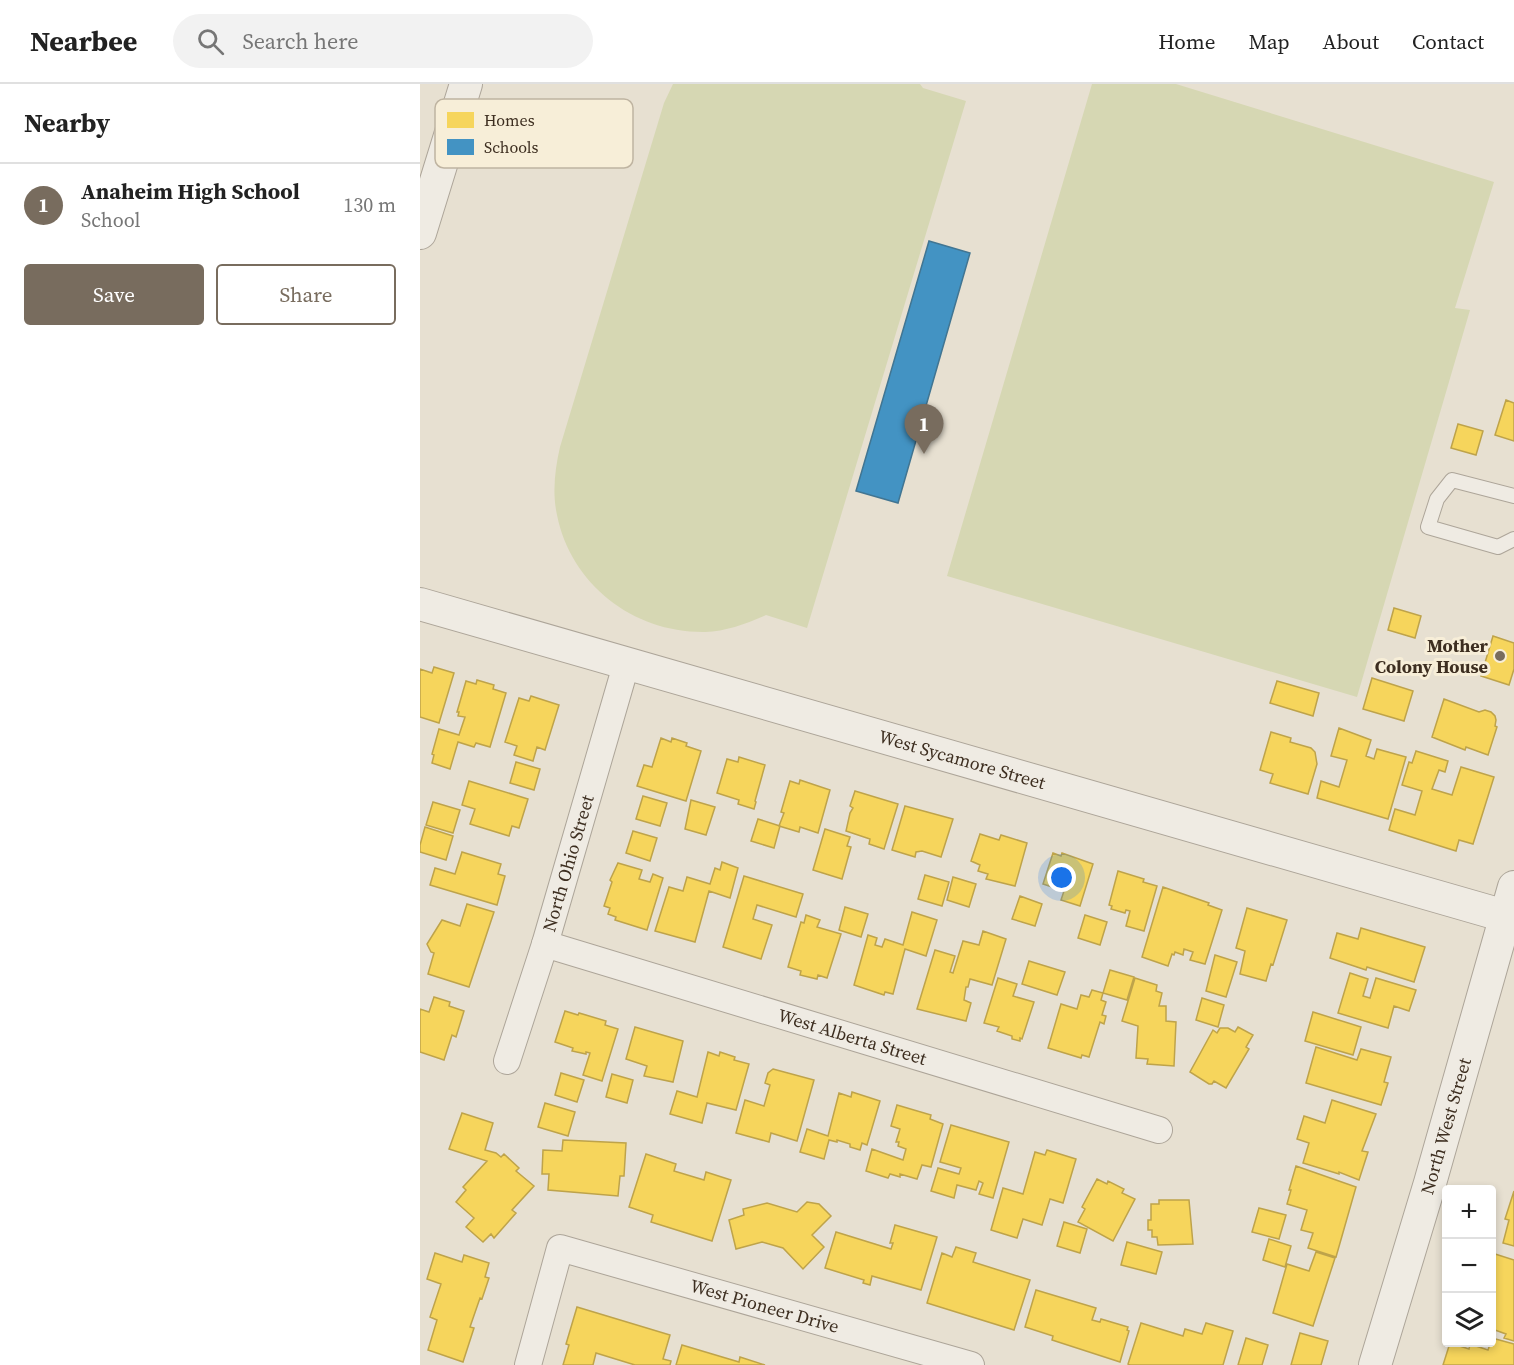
<!DOCTYPE html>
<meta charset="utf-8">
<style>
:root{--surface:#fff;--page:#f2f2f2;--text:#222;--muted:#767676;--line:#e0e0e0;--accent:#786c5e}
body{margin:0;font-family:"Source Serif 4",serif;background:var(--page);color:var(--text)}
.controls{position:absolute;right:18px;bottom:18px;display:grid;overflow:hidden;border-radius:6px;box-shadow:0 3px 9px #0003}
.controls button{width:54px;height:54px;display:grid;place-items:center;padding:0;border:0;border-bottom:2px solid var(--line);background:var(--surface);color:var(--text);font:30px sans-serif}
.you{position:absolute;left:642px;top:794px;width:21px;height:21px;margin:-15px;border:4px solid #fff;border-radius:50%;background:#1a73e8;box-shadow:0 0 0 9px #1a73e833}
.badge{display:grid;place-items:center;width:39px;height:39px;border-radius:50%;background:var(--accent);color:#fff;font-size:20px;font-weight:700}
.pin{position:absolute;translate:-50% -50px;filter:drop-shadow(0 2px 3px #0008)}
.pin::after{content:'';position:absolute;top:32px;width:21px;height:18px;background:inherit;clip-path:polygon(0 0,100% 0,50% 100%)}
.list{margin:0;padding:0;list-style:none}
h2{display:flex;justify-content:space-between;align-items:center;height:78px;margin:0;padding:0 24px;font-size:26px}
h2 small{font-size:20px;font-weight:400;color:var(--muted)}
.list li{display:grid;grid-template-columns:39px 1fr auto;gap:18px;align-items:center;box-sizing:border-box;height:84px;padding:0 24px;border-top:2px solid var(--line)}
.list b{display:block;font-size:22px;white-space:nowrap}
.list p{margin:0;font-size:20px;white-space:nowrap;color:var(--muted)}
.list em{font-size:20px;font-style:normal;color:var(--muted)}
.actions{display:flex;gap:12px;padding:18px 24px}
.actions a{flex:1;padding:14px 0;border:2px solid var(--accent);border-radius:6px;text-align:center;font-size:21px;color:var(--accent)}
.actions .main{background:var(--accent);color:#fff}
.icon{flex:none;width:33px;height:33px;fill:none;stroke:currentColor;stroke-width:2;stroke-linecap:round;stroke-linejoin:round}
.map{position:relative;flex:none;width:1094px;height:1281px;overflow:hidden}
header{display:flex;align-items:center;gap:36px;box-sizing:border-box;height:84px;padding:0 30px;background:var(--surface);border-bottom:2px solid var(--line)}
header strong{font-size:28px}
nav{display:flex;gap:33px;margin-inline-start:auto;font-size:21px}
.search{width:420px;height:54px;background:var(--page);display:flex;align-items:center;gap:15px;box-sizing:border-box;padding:0 21px;border-radius:33px;color:var(--muted);font-size:22px}
main{display:flex}
aside{flex:1;background:var(--surface)}
.map>svg:first-child{display:block}
</style>
<header>
<strong>Nearbee</strong>
<div class="search"><svg class="icon" aria-label="search" viewBox="0 0 24 24"><circle cx="10" cy="10" r="6"/><path d="M15 15l6 6"/></svg>Search here</div>
<nav><a>Home</a><a>Map</a><a>About</a><a>Contact</a></nav>
</header>
<main>
<aside>
<h2>Nearby<small></small></h2>
<ul class="list">
<li><span class="badge">1</span><div><b>Anaheim High School</b><p>School</p></div><em>130 m</em></li>
</ul>
<div class="actions"><a class="main">Save</a><a>Share</a></div>
</aside>
<div class="map">
<svg width="1094" height="1281" viewBox="0 0 1094 1281">
<rect width="100%" height="100%" fill="#e7e0d1"/>
<path fill="#d6d7b3" d="M253 0H500L503 4 546 17 387 544 346 531C326 540 306 547 285 548 214 549 151 501 137 431 132 408 135 385 140 363L244 19Z
M672 0H756L1074 98 1035 224 1050 226 937 613 527 492Z"/>
<path fill="#f6d55c" stroke="#bea34a" stroke-width="1.5" d="M1086 316 1094 319V357L1075 351Z
M1038 340 1063 347 1056 371 1031 364Z
M974 524 1001 532 995 554 968 546Z
M1073 552 1094 559V585L1089 601 1061 592Z
M14 583 34 589 19 639 0 633V585L12 589Z
M952 594 993 607 984 637 943 625Z
M57 596 74 601 73 605 86 609 70 663 56 659 54 663 38 658 30 685 12 679 14 671 12 670 19 645 39 651 45 633 38 632 39 628H37L46 597 56 600Z
M857 597 899 609 893 632 850 619Z
M111 612 139 621 125 666 117 663 113 677 94 671 97 662 85 658 99 614 109 617Z
M1024 615 1059 628 1065 626 1071 628 1075 632 1076 636 1075 642 1077 643 1068 671 1046 663 1045 666 1012 653Z
M919 644 951 656 946 672 954 675 957 665 986 673 968 735 897 714 901 697 919 703 927 676 911 672Z
M851 648 871 654 870 658 891 664 895 668 897 680 888 710 850 699 853 690 840 686Z
M241 654 251 658 252 654 267 659 266 662 281 667 266 717 217 702 224 681 232 683Z
M996 667 1028 677 1025 688 1019 686 1012 705 1032 711 1041 683 1074 693 1053 760 1039 756 1036 767 969 746 975 725 995 731 1002 707 982 701 989 678 992 679Z
M319 673 345 681 335 717 336 718 334 725 318 720 319 716 297 709 307 675 318 678Z
M96 678 120 685 114 706 90 699Z
M380 696 410 706 398 749 380 743 379 748 359 742 364 729 361 728 370 697 379 700Z
M49 697 108 715 99 744 92 742 89 752 50 740 55 725 42 721Z
M435 707 478 720 464 765 449 760 450 755 426 747 430 729 433 724 430 722Z
M223 712 247 719 240 742 216 735Z
M271 716 295 723 286 751 265 745Z
M13 718 40 726 33 749 6 741Z
M485 722 533 735 521 773 502 767 496 768 495 773 472 766Z
M338 735 360 742 354 764 331 757Z
M5 743 33 752 26 776 0 768V761Z
M405 745 430 753 427 762 431 763 422 795 393 786Z
M213 747 237 754 230 777 206 769Z
M560 750 579 756 581 751 607 759 595 802 566 795 568 790 558 787 560 781 551 777Z
M42 768 81 780 78 790 85 792 77 821 10 801 15 784 35 790Z
M633 769 641 772 642 769 673 780 660 822 641 816 644 807 623 800Z
M302 778 318 784 310 814 289 807 275 858 235 847 249 803 263 807 267 793 290 800 295 784 300 786Z
M198 779 222 786 219 795 230 798 233 790 243 794 227 846 195 836 196 833 188 830 190 824 184 822 192 798 190 796Z
M698 787 724 795 723 798 737 802 724 847 706 842 710 827 706 826 705 829 691 825 692 822 689 821Z
M505 791 529 798 522 822 498 815Z
M324 792 383 810 376 833 337 821 333 835 352 841 341 875 303 863Z
M533 793 556 800 549 823 527 816Z
M743 803 789 819 788 821 802 826 785 880 770 876 773 868 764 865 763 871 755 868 754 871 752 870 748 882 722 873Z
M600 812 622 820 615 842 592 835Z
M47 820 74 828 49 903 8 890 14 869 11 868 7 860 22 836 40 842Z
M425 823 448 830 441 853 419 846Z
M827 824 867 836 853 881 851 880 846 897 820 890 825 867 816 864Z
M492 828 517 836 506 872 485 865 473 910 465 908 464 911 434 901 448 851 457 854 455 861 462 863 465 855 483 861Z
M386 831 400 836 397 843 421 850 407 894 398 891 397 895 380 891 381 887 368 883 381 838 384 839Z
M665 831 687 838 680 861 658 854Z
M941 844 1005 863 994 898 947 883 946 886 910 874 917 849 938 855Z
M563 847 586 855 572 901 550 895 548 903H546L544 916 551 919 546 937 497 925 515 866 535 872 530 888 533 889 543 857 559 861Z
M795 871 817 878 806 913 786 907Z
M609 877 645 888 637 911 602 900Z
M690 886 714 893 707 916 683 909Z
M930 889 948 895 943 912 950 914 956 894 996 906 989 927 974 922 968 944 918 929Z
M578 894 597 900 593 912 614 918 602 955 600 954V957L592 955V952L577 947 579 943 564 939Z
M715 894 737 901 736 907 742 909 739 922H746V937L756 938 754 982 727 980 728 975 716 974 718 942 702 937Z
M672 906 683 909 681 916 686 918 682 931 686 932 684 940 680 938 669 973 662 971 661 974 628 964 641 920 657 925 661 911 669 913Z
M14 913 30 918 29 922 44 927 36 953 32 951 24 976 0 968V925L9 928Z
M782 914 804 921 798 943 776 936Z
M145 927 158 931 159 929 186 937 185 941 198 945 182 997 163 991 170 969 166 968V970L152 967 153 964 135 958Z
M893 928 941 943 933 971 885 957Z
M215 943 263 957 253 998 224 992 227 982 206 975Z
M818 943 833 951 826 963 829 965 806 1004 794 997 792 1000H789L770 988 793 946 797 949 800 944H808L815 948Z
M896 963 937 976 941 965 971 973 964 998 968 999 961 1021 886 999Z
M288 968 299 972 300 968 315 973 314 976 329 980 316 1026 287 1019 282 1039 250 1030 257 1007 277 1013Z
M353 985 394 996 377 1057 351 1049 349 1058 316 1049 325 1016 344 1022 350 1001 345 999 348 989Z
M141 989 164 996 157 1018 135 1011Z
M192 990 213 996 207 1019 186 1013Z
M432 1008 460 1017 447 1061 442 1059 440 1066 430 1063V1060L417 1056V1058L409 1056 404 1075 380 1068 387 1045 408 1052 419 1009 431 1013Z
M912 1016 956 1030 942 1067 948 1068 939 1096 919 1088V1090L883 1079 889 1059 877 1055 884 1032 905 1039Z
M125 1019 155 1028 148 1052 118 1043Z
M477 1021 511 1031 510 1035 523 1040 511 1083 502 1081 497 1095 480 1090V1093L470 1090 468 1094 446 1087 452 1065 483 1076 486 1065 478 1062 479 1058H476L480 1045 471 1042Z
M42 1029 73 1039 65 1066 76 1069 81 1073 84 1070 99 1084 96 1087 114 1102 92 1126 96 1129 74 1154 71 1150 63 1158 46 1143 54 1134 36 1118 46 1106 43 1103 67 1077 29 1065Z
M531 1041 589 1058 573 1114 559 1110 563 1099 559 1097 556 1106 537 1101 534 1114 511 1107 518 1084 539 1090 541 1084 520 1078Z
M143 1056 206 1059 204 1092H200L198 1112 128 1106 129 1090H122L123 1066 142 1067Z
M627 1066 656 1075 643 1119 630 1115 622 1141 603 1135 597 1154 571 1146 583 1104 603 1110 615 1068 625 1071Z
M226 1070 256 1080 254 1087 284 1096 286 1088 311 1096 292 1157 231 1138 233 1131 209 1123Z
M876 1082 936 1103 916 1173 888 1164 893 1149 881 1146 887 1126 867 1120 871 1106H869Z
M677 1095 687 1100 688 1097 704 1105 702 1109 715 1115 693 1157 658 1138 665 1125 662 1123Z
M1094 1107V1162L1083 1159 1089 1136 1085 1135Z
M739 1116H769L773 1160 738 1161 737 1153H732V1146H728V1136H731V1120H739Z
M387 1118 399 1120 411 1132 392 1151 404 1163 383 1185 363 1164 342 1158 316 1165 309 1136 324 1131 323 1125 347 1119 377 1128Z
M839 1124 866 1131 859 1155 832 1148Z
M644 1138 667 1145 660 1169 637 1162Z
M475 1141 517 1153 501 1206 452 1192 450 1201 443 1199 444 1196 405 1184 416 1148 471 1165 473 1159H470Z
M849 1155 871 1162 865 1183 843 1176Z
M707 1158 742 1168 736 1190 701 1181Z
M536 1163 556 1169 553 1178 610 1196 594 1246 507 1219 522 1169 532 1173Z
M896 1168 915 1174 893 1242 853 1229 867 1180 889 1187Z
M15 1169 42 1178 44 1171 69 1179 65 1193 69 1194 62 1215 60 1214 50 1243 54 1244 43 1278 8 1266 17 1236 10 1233 21 1200 7 1195Z
M1072 1169 1094 1176V1257L1084 1254 1086 1250 1072 1245Z
M616 1206 676 1224 672 1236 680 1238 681 1235 708 1243 707 1246 709 1247 700 1278 632 1256 633 1252 605 1243Z
M157 1223 250 1251 243 1275 251 1277 250 1281H215L176 1269 173 1281H143L149 1261 146 1260Z
M721 1239 763 1252 765 1245 782 1250 786 1239 813 1247 803 1281H710L708 1280Z
M880 1249 908 1257 901 1281H871Z
M826 1254 848 1261 842 1281H818Z
M1072 1254 1094 1260V1281H1023L1030 1259 1049 1265 1050 1260 1068 1266Z
M262 1261 319 1278 320 1273 345 1281H256Z"/>
<path fill="#4393c3" stroke="#417592" stroke-width="1.5" d="M509 157 550 169 478 419 436 407Z"/>
<g fill="none" stroke-linecap="round" stroke-linejoin="round">
<g stroke="#ada599" stroke-width="16">
<path id="service" d="M1094 412 1032 396 1017 415 1008 443 1078 463 1094 455"/>
</g>
<g stroke="#ada599" stroke-width="28">
<g id="minor">
<path id="s1" d="M125 860 739 1046"/>
<path id="s2" d="M87 977 125 860 206 581"/>
<path id="s3" d="M108 1281 140 1164 551 1281"/>
</g>
</g>
<g stroke="#ada599" stroke-width="34">
<g id="tertiary">
<path d="M0 149 46 0"/>
<path id="s4" d="M0 520 1085 832"/>
<path id="s5" d="M955 1281 1010 1099 1094 803"/>
</g>
</g>
<use href="#service" stroke="#efebe3" stroke-width="14"/>
<use href="#minor" stroke="#efebe3" stroke-width="26"/>
<use href="#tertiary" stroke="#efebe3" stroke-width="32"/>
</g>
<circle fill="#786c5e" stroke="#f7eed8" stroke-width="2" cx="1080" cy="572" r="6"/>
<g text-anchor="middle" stroke-width="6" stroke-linejoin="round" paint-order="stroke">
<g font-size="18" font-weight="bold" fill="#3d2e20" stroke="#f7eed8" text-anchor="end">
<text x="1068" y="568">Mother<tspan x="1068" dy="21">Colony House</tspan></text>
</g>
<g font-size="18" fill="#3d2e20" stroke="#f7eed8">
<text dy="6" stroke="none"><textPath href="#s4" startOffset="564">West Sycamore Street</textPath></text>
<text dy="6" stroke="none"><textPath href="#s2" startOffset="207">North Ohio Street</textPath></text>
<text dy="6" stroke="none"><textPath href="#s1" startOffset="321">West Alberta Street</textPath></text>
<text dy="6" stroke="none"><textPath href="#s5" startOffset="249">North West Street</textPath></text>
<text dy="6" stroke="none"><textPath href="#s3" startOffset="334">West Pioneer Drive</textPath></text>
</g>
</g>
<rect x="15" y="15" width="198" height="69" rx="9" fill="#f7eed8" stroke="#bfb4a1" stroke-width="1.5"/>
<rect x="27" y="28" width="27" height="16" fill="#f6d55c"/>
<rect x="27" y="55" width="27" height="16" fill="#4393c3"/>
<g font-size="16" fill="#3d2e20">
<text x="64" y="42">Homes</text>
<text x="64" y="69">Schools</text>
</g>
</svg>
<div class="controls">
<button>+</button>
<button>−</button>
<button><svg class="icon" aria-label="layers" viewBox="0 0 24 24"><path d="M12 4l9 5-9 5-9-5zM3 14l9 5 9-5"/></svg></button>
</div>
<div class="you"></div>
<div class="pin badge" style="left:504px;top:370px">1</div>
</div>
</main>
